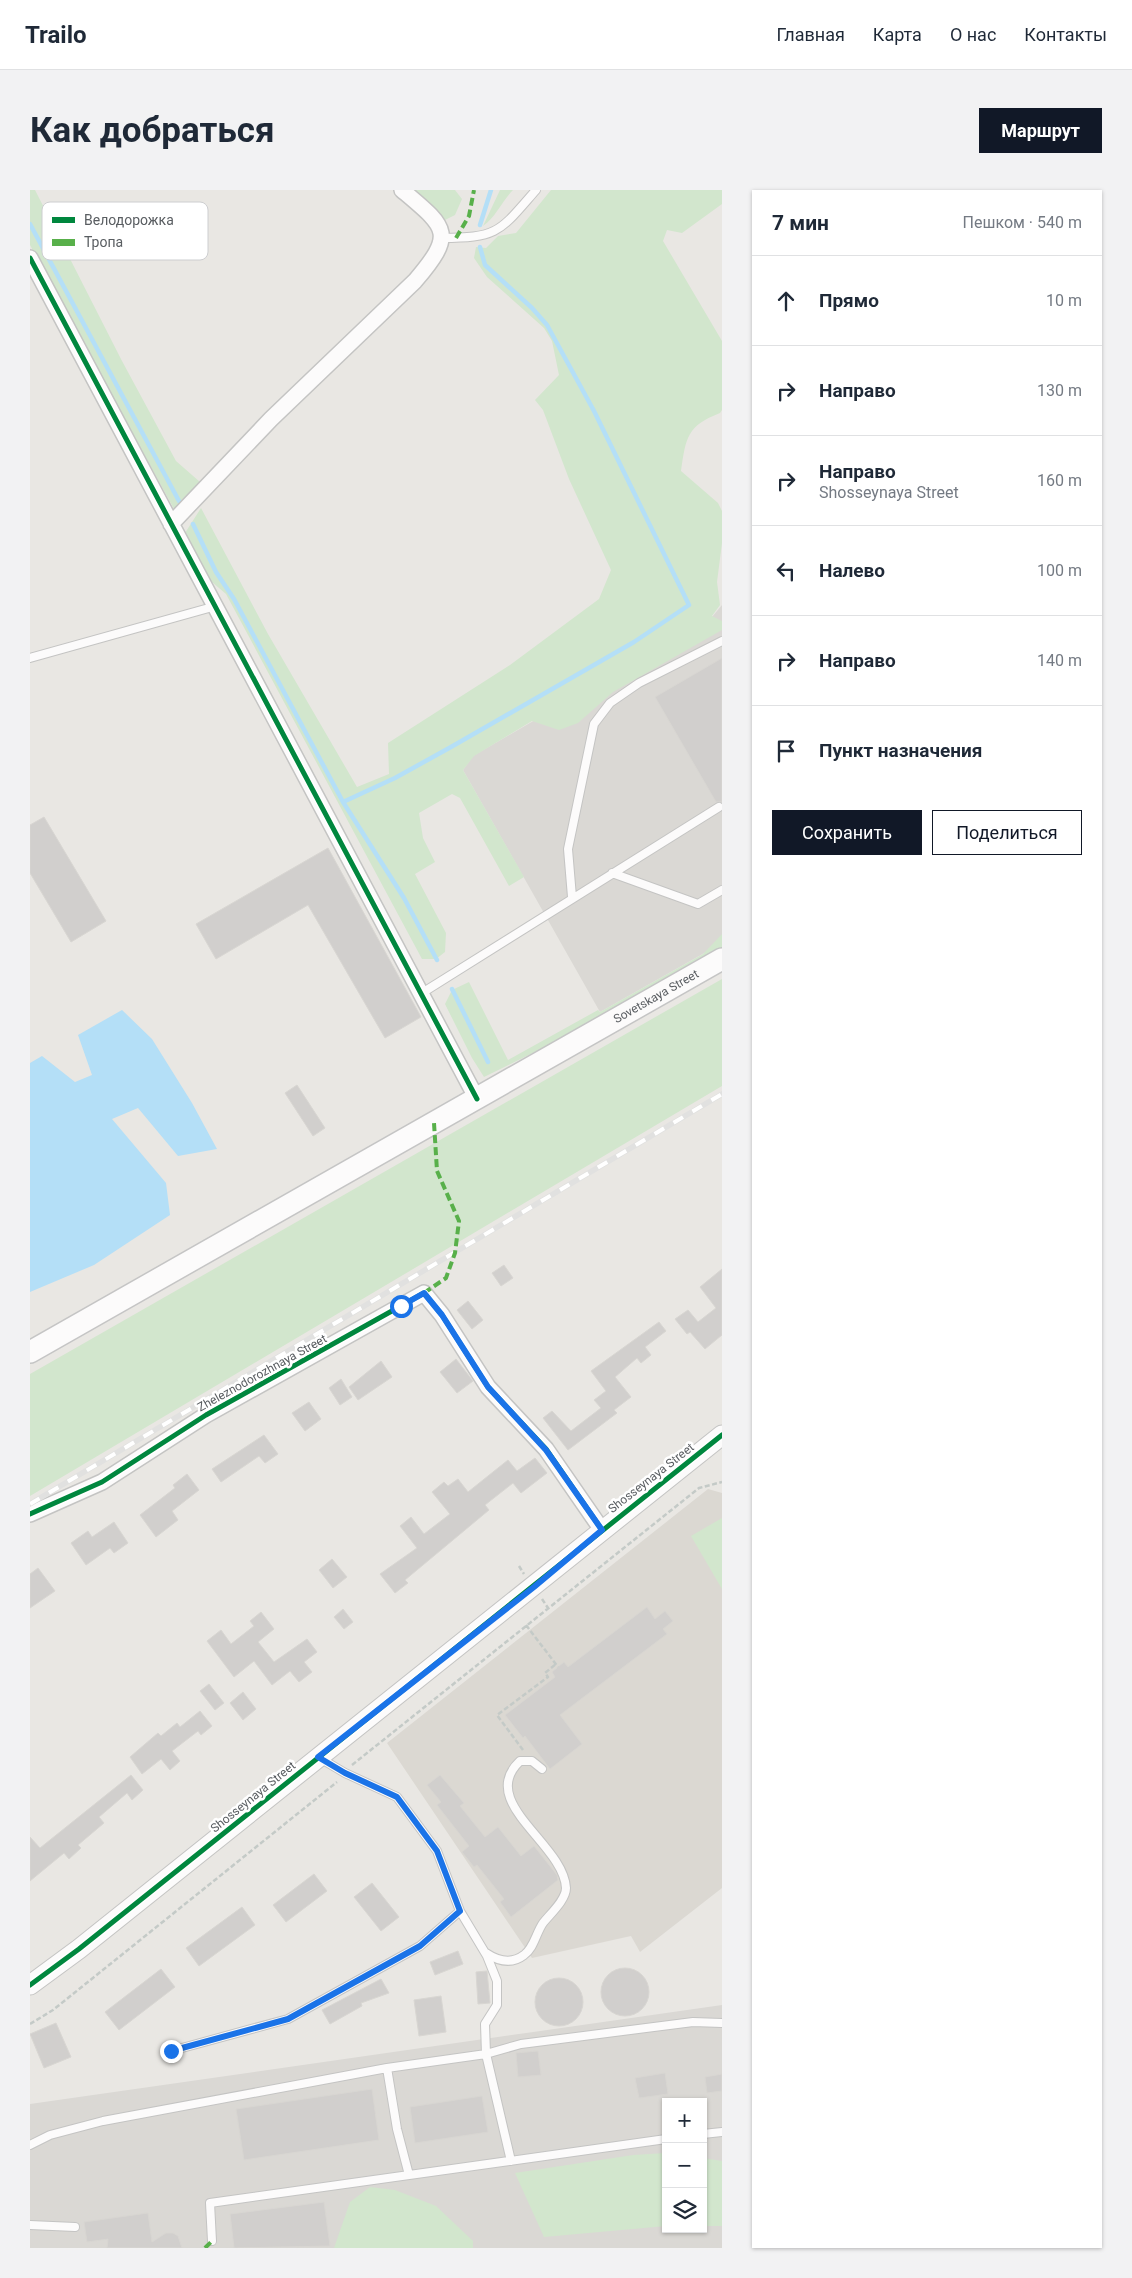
<!DOCTYPE html>
<html lang="ru">
<meta charset="utf-8">
<style>
:root{--surface:#fff;--page:#f2f2f3;--text:#1f2937;--muted:#747a83;--line:#e0e1e3;--accent:#111827}
body{margin:0;font-family:Roboto,sans-serif;background:var(--page);color:var(--text)}
.controls{position:absolute;right:15px;bottom:15px;display:grid;overflow:hidden;border-radius:0px;box-shadow:0 1px 4px #0004}
.controls button{width:45px;height:45px;display:grid;place-items:center;padding:0;border:0;border-bottom:1px solid var(--line);background:var(--surface);color:var(--text);font:25px sans-serif}
.stop{position:absolute;width:15px;height:15px;margin:-11px;border:4px solid #1a73e8;border-radius:50%;background:#fff}
.stop.end{background:#1a73e8;border-color:#fff;box-shadow:0 1px 5px #0008}
.list{margin:0;padding:0;list-style:none}
h2{display:flex;justify-content:space-between;align-items:center;height:65px;margin:0;padding:0 20px;font-size:21px}
h2 small{font-size:16px;font-weight:400;color:var(--muted)}
.list li{display:grid;grid-template-columns:32px 1fr auto;gap:15px;align-items:center;box-sizing:border-box;height:90px;padding:0 20px;border-top:1px solid var(--line)}
.list b{display:block;font-size:19px;white-space:nowrap}
.list p{margin:0;font-size:16px;white-space:nowrap;color:var(--muted)}
.list em{font-size:16px;font-style:normal;color:var(--muted)}
.actions{display:flex;gap:10px;padding:15px 20px}
.actions a{flex:1;padding:11px 0;border:1px solid var(--accent);border-radius:0px;text-align:center;font-size:18px;color:var(--accent)}
.actions .main{background:var(--accent);color:#fff}
.icon{flex:none;width:28px;height:28px;fill:none;stroke:currentColor;stroke-width:2;stroke-linecap:round;stroke-linejoin:round}
.map{position:relative;flex:none;width:692px;height:2058px;overflow:hidden;border-radius:0px}
header{display:flex;align-items:center;gap:30px;box-sizing:border-box;height:70px;padding:0 25px;background:var(--surface);border-bottom:1px solid var(--line)}
header strong{font-size:24px}
nav{display:flex;gap:28px;margin-inline-start:auto;font-size:18px}
.intro{display:flex;align-items:center;justify-content:space-between;box-sizing:border-box;height:120px;padding:0 30px}
h1{margin:0;font-size:35px}
.button{padding:12px 22px;border-radius:0px;background:var(--accent);color:#fff;font-size:18px;font-weight:700}
main{display:flex;gap:30px;padding:0 30px}
aside{flex:1;background:var(--surface);border-radius:0px;box-shadow:0 1px 4px #0004}
.map>svg:first-child{display:block}
</style>
<header>
<strong>Trailo</strong>
<nav><a>Главная</a><a>Карта</a><a>О нас</a><a>Контакты</a></nav>
</header>
<div class="intro"><h1>Как добраться</h1><a class="button">Маршрут</a></div>
<main>
<div class="map">
<svg width="692" height="2058" viewBox="0 0 692 2058">
<rect width="100%" height="100%" fill="#e9e7e3"/>
<path fill="#dad8d4" fill-rule="evenodd" d="M692 415V753L570 822 433 580 443 566 682 427Z
M692 1815V2058H0V1914ZM636 1912H673V2039H636Z"/>
<path fill="#dbd8d2" d="M678 1299 692 1303V1698L610 1762 601 1746 502 1768 357 1553Z"/>
<path fill="#d2e6cd" d="M0 0H5L92 171 146 271 170 292 144 319 0 55Z
M383 0H425L432 9 425 25 415 30Z
M470 0H483C472 11 466 27 453 36Z
M521 0H692V14L652 43 637 40 633 51 692 151V220L690 223C657 236 656 247 651 281L688 313 692 321V353L687 392 690 415 682 426 692 431V440L583 502 548 533 529 540 502 531 444 566 433 580 494 687 479 696 430 608 422 604 389 623 393 648 405 672 385 684 416 743 415 762 406 769H392L196 404 182 392 155 343 171 318 238 444 327 597 359 584 358 553 480 475 569 409 581 380 539 289 513 220 505 210 529 185 522 151 514 138 457 87 444 68 446 57 456 58 468 46 486 43Z
M692 744V759L535 847 454 887 442 868 415 814 422 800 439 792 478 870 568 820 570 822 673 764Z
M692 789V896L0 1306V1184Z
M692 1328V1399L661 1346Z
M636 1963V2036L514 2047 485 1983 603 1965Z
M673 1968 692 1971V2036H673Z
M340 1997 365 2000 406 2016 443 2051V2058H304L320 2012Z"/>
<path fill="#b4dff7" d="M92 820 122 849 162 913 187 959 148 966 108 918 82 929 136 993 140 1025 64 1075 0 1102V873L12 866 45 892 62 885 48 845Z"/>
<g fill="none" stroke-linecap="round" stroke-linejoin="round">
<path stroke="#b4dff7" stroke-width="4.5" d="M0 34 149 311
M450 35 461 0
M163 334 186 382 204 409 313 612 374 708 407 770
M313 612 365 588 421 557 604 452 659 415 564 221 517 135 502 118 455 75 450 57
M422 799 458 872"/>
</g>
<path fill="#d1cfcd" stroke="#d8d6d2" d="M692 468V612H686L625 507Z
M14 627 76 731 41 752 0 683V635Z
M298 658 391 827 355 848 278 715 186 769 166 734Z
M267 895 295 938 283 946 255 903Z
M474 1075 483 1088 471 1096 462 1083Z
M692 1079V1145L675 1159 660 1142 657 1144 645 1129 658 1120 668 1132 686 1118 670 1097Z
M438 1111 453 1130 442 1139 427 1120Z
M629 1132 636 1141 615 1157 621 1165 611 1173 607 1168 585 1187 601 1207 584 1220 587 1223 538 1260 513 1228 522 1221 541 1241 571 1218 564 1210 576 1201 561 1181Z
M426 1169 443 1191 427 1203 410 1182Z
M351 1171 362 1187 328 1210 319 1197Z
M311 1189 322 1207 310 1215 299 1198Z
M279 1212 291 1229 275 1241 262 1223Z
M234 1245 248 1264 235 1273 229 1266 191 1292 182 1279Z
M505 1268 517 1283 491 1303 483 1293 455 1315 459 1320 375 1390 378 1393 365 1403 350 1384 387 1358 370 1336 381 1327 394 1344 420 1324 402 1302 414 1292 418 1296 428 1289 438 1302 478 1270 487 1281Z
M157 1284 169 1300 142 1321 148 1330 126 1347 110 1325 145 1298 143 1295Z
M84 1332 98 1353 84 1363 80 1358 56 1375 41 1353 58 1341 62 1347Z
M302 1369 317 1387 303 1398 289 1380Z
M8 1378 25 1401 0 1418V1384Z
M617 1417 625 1429 635 1421 643 1431 633 1439 637 1444 530 1525 552 1554 520 1579 495 1546 493 1548 475 1525 525 1487 522 1482 534 1472 538 1477Z
M313 1419 323 1432 314 1439 304 1427Z
M231 1422 244 1439 228 1452 244 1472 277 1449 287 1462 274 1472 282 1482 269 1492 260 1481 242 1495 224 1471 204 1487 177 1451 191 1440 201 1454 224 1436 220 1431Z
M179 1494 194 1513 185 1520 170 1501Z
M213 1502 226 1519 213 1530 200 1513Z
M170 1521 182 1536 171 1545 168 1541 142 1561 150 1571 140 1580 131 1569 112 1584 100 1567 128 1543 131 1546 147 1533 150 1537Z
M101 1585 113 1600 102 1610 97 1603 69 1627 74 1633 48 1655 51 1658 39 1669 34 1663 0 1691V1647L10 1658Z
M410 1585 434 1613 430 1616 455 1647 468 1637 491 1666 504 1656 527 1685 528 1690 481 1727 470 1712 474 1709 447 1675 444 1677 432 1662 439 1656 407 1615 411 1612 397 1595Z
M284 1684 297 1701 256 1732 243 1715Z
M342 1693 369 1727 351 1741 324 1707Z
M212 1717 225 1735 169 1776 156 1758Z
M428 1761 433 1774 405 1785 400 1772Z
M571 1802a24 24 0 1 1 48 0a24 24 0 1 1-48 0Z
M131 1779 145 1797 89 1840 75 1822Z
M457 1781 460 1813 448 1814 446 1782Z
M505 1812a24 24 0 1 1 48 0a24 24 0 1 1-48 0Z
M351 1789 359 1803 331 1813 332 1816 300 1834 292 1820Z
M411 1806 416 1842 389 1846 384 1810Z
M26 1833 41 1867 14 1878 0 1844Z
M508 1861 511 1885 488 1887 486 1863Z
M635 1883 638 1904 609 1908 605 1888Z
M692 1884V1901L677 1903 675 1887Z
M342 1899 349 1950 214 1970 206 1919Z
M452 1906 458 1942 385 1953 380 1917Z
M294 2012 300 2056 204 2058 200 2024Z
M118 2023 122 2052 136 2043H143L148 2046 152 2058H77L78 2049 57 2052 54 2032Z"/>
<g fill="none" stroke-linecap="round" stroke-linejoin="round">
<g stroke="#c4c4c3" stroke-width="10">
<path id="service" d="M412 48C469 48 470 41 506 0
M0 468 186 416
M582 683 668 714 692 700
M542 707 538 659 564 534 580 513 609 493 692 451
M392 803 689 617
M288 1567 315 1583 367 1607 407 1661 430 1721 457 1766 467 1791V1815L455 1834 456 1864 481 1971
M456 1763C468 1771 481 1775 494 1765 504 1758 506 1743 513 1733 520 1724 536 1710 536 1698 534 1654 446 1612 490 1571H502L512 1579
M141 1861 258 1829 390 1756 430 1721
M357 1878 367 1939 379 1985
M673 1944 692 1942
M0 1955 20 1945 73 1931 357 1878 456 1864 491 1854 663 1832 692 1833
M0 2035 45 2037
M182 2051 180 2013 636 1949"/>
</g>
<g stroke="#c4c4c3" stroke-width="18">
<path id="minor" d="M0 68 447 909
M141 334 241 229 385 91C426 43 417 38 372 0
M0 1324 72 1292 176 1225 394 1103 412 1125 458 1197 516 1259 572 1340"/>
</g>
<g stroke="#c4c4c3" stroke-width="21">
<path id="tertiary" d="M0 1795 49 1759 692 1245"/>
</g>
<g stroke="#c5c5c5" stroke-width="24">
<g id="secondary">
<path id="s1" d="M0 1162 692 769"/>
</g>
</g>
<path stroke="#c4cac7" stroke-width="2.5" stroke-dasharray="5 2.5" stroke-linecap="butt" d="M489 1376 494 1384
M512 1409 518 1418
M496 1435 528 1477
M493 1560 467 1525 518 1487 515 1483 526 1474
M322 1575 669 1298 692 1292
M0 1834 23 1820 307 1592"/>
<use href="#service" stroke="#fcfbfb" stroke-width="8"/>
<use href="#minor" stroke="#fcfbfb" stroke-width="15"/>
<use href="#tertiary" stroke="#fcfbfb" stroke-width="19"/>
<use href="#secondary" stroke="#fcfbfb" stroke-width="21"/>
<g stroke="#e1e1e0" stroke-width="5.5">
<path id="rail" d="M0 1314 692 904"/>
</g>
<use href="#rail" stroke="#fff" stroke-width="4" stroke-dasharray="11" stroke-linecap="butt"/>
<path stroke="#58b04a" stroke-width="4" stroke-dasharray="8 4" stroke-linecap="butt" d="M426 48 439 26 444 0
M394 1103 416 1088 425 1063 429 1031 407 981 404 933
M175 2058 182 2051"/>
<g stroke="#fff" stroke-width="8">
<path id="cycleway" d="M0 68 447 909
M0 1324 72 1292 176 1225 394 1103 412 1125 458 1197 516 1259 572 1340
M0 1795 49 1759 692 1245"/>
</g>
<use href="#cycleway" stroke="#00873e" stroke-width="5"/>
</g>
<g fill="none" stroke-linecap="round" stroke-linejoin="round">
<path stroke="#1a73e8" stroke-width="6" d="M141 1861 258 1829 390 1756 430 1721 407 1661 367 1607 315 1583 288 1567 504 1397 572 1340 516 1260 458 1197 412 1125 394 1103 371 1116"/>
</g>
<g text-anchor="middle" stroke-width="5" stroke-linejoin="round" paint-order="stroke">
<g font-size="12" fill="#595d61" stroke="#fff">
<text dy="4" stroke="none"><textPath href="#s1" startOffset="720">Sovetskaya Street</textPath></text>
<text transform="translate(232 1183) rotate(-29)" y="4">Zheleznodorozhnaya Street</text>
<text transform="translate(621 1288) rotate(-38)" y="4">Shosseynaya Street</text>
<text transform="translate(223 1607) rotate(-39)" y="4">Shosseynaya Street</text>
</g>
</g>
<rect x="12" y="12" width="166" height="58" rx="8" fill="#fff" stroke="#cdced0" stroke-width="1"/>
<rect x="22" y="27" width="23" height="6" fill="#00873e"/>
<rect x="22" y="49" width="23" height="7" fill="#58b04a"/>
<g font-size="14" fill="#595d61">
<text x="54" y="35">Велодорожка</text>
<text x="54" y="57">Тропа</text>
</g>
</svg>
<div class="controls">
<button>+</button>
<button>−</button>
<button><svg class="icon" aria-label="layers" viewBox="0 0 24 24"><path d="M12 4l9 5-9 5-9-5zM3 14l9 5 9-5"/></svg></button>
</div>
<div class="stop" style="left:371px;top:1116px"></div>
<div class="stop end" style="left:141px;top:1861px"></div>
</div>
<aside>
<h2>7 мин<small>Пешком · 540 m</small></h2>
<ul class="list">
<li><svg class="icon" aria-label="ahead" viewBox="0 0 24 24"><path d="M12 20V5M6 11l6-6 6 6"/></svg><div><b>Прямо</b></div><em>10 m</em></li>
<li><svg class="icon" aria-label="right" viewBox="0 0 24 24"><path d="M7 20v-9h11M14 6l5 5-5 5"/></svg><div><b>Направо</b></div><em>130 m</em></li>
<li><svg class="icon" aria-label="right" viewBox="0 0 24 24"><path d="M7 20v-9h11M14 6l5 5-5 5"/></svg><div><b>Направо</b><p>Shosseynaya Street</p></div><em>160 m</em></li>
<li><svg class="icon" aria-label="left" viewBox="0 0 24 24"><path d="M17 20v-9H6M10 6l-5 5 5 5"/></svg><div><b>Налево</b></div><em>100 m</em></li>
<li><svg class="icon" aria-label="right" viewBox="0 0 24 24"><path d="M7 20v-9h11M14 6l5 5-5 5"/></svg><div><b>Направо</b></div><em>140 m</em></li>
<li><svg class="icon" aria-label="arrive" viewBox="0 0 24 24"><path d="M6 21V4h12l-3 4 3 4H6"/></svg><div><b>Пункт назначения</b></div></li>
</ul>
<div class="actions"><a class="main">Сохранить</a><a>Поделиться</a></div>
</aside>
</main>
